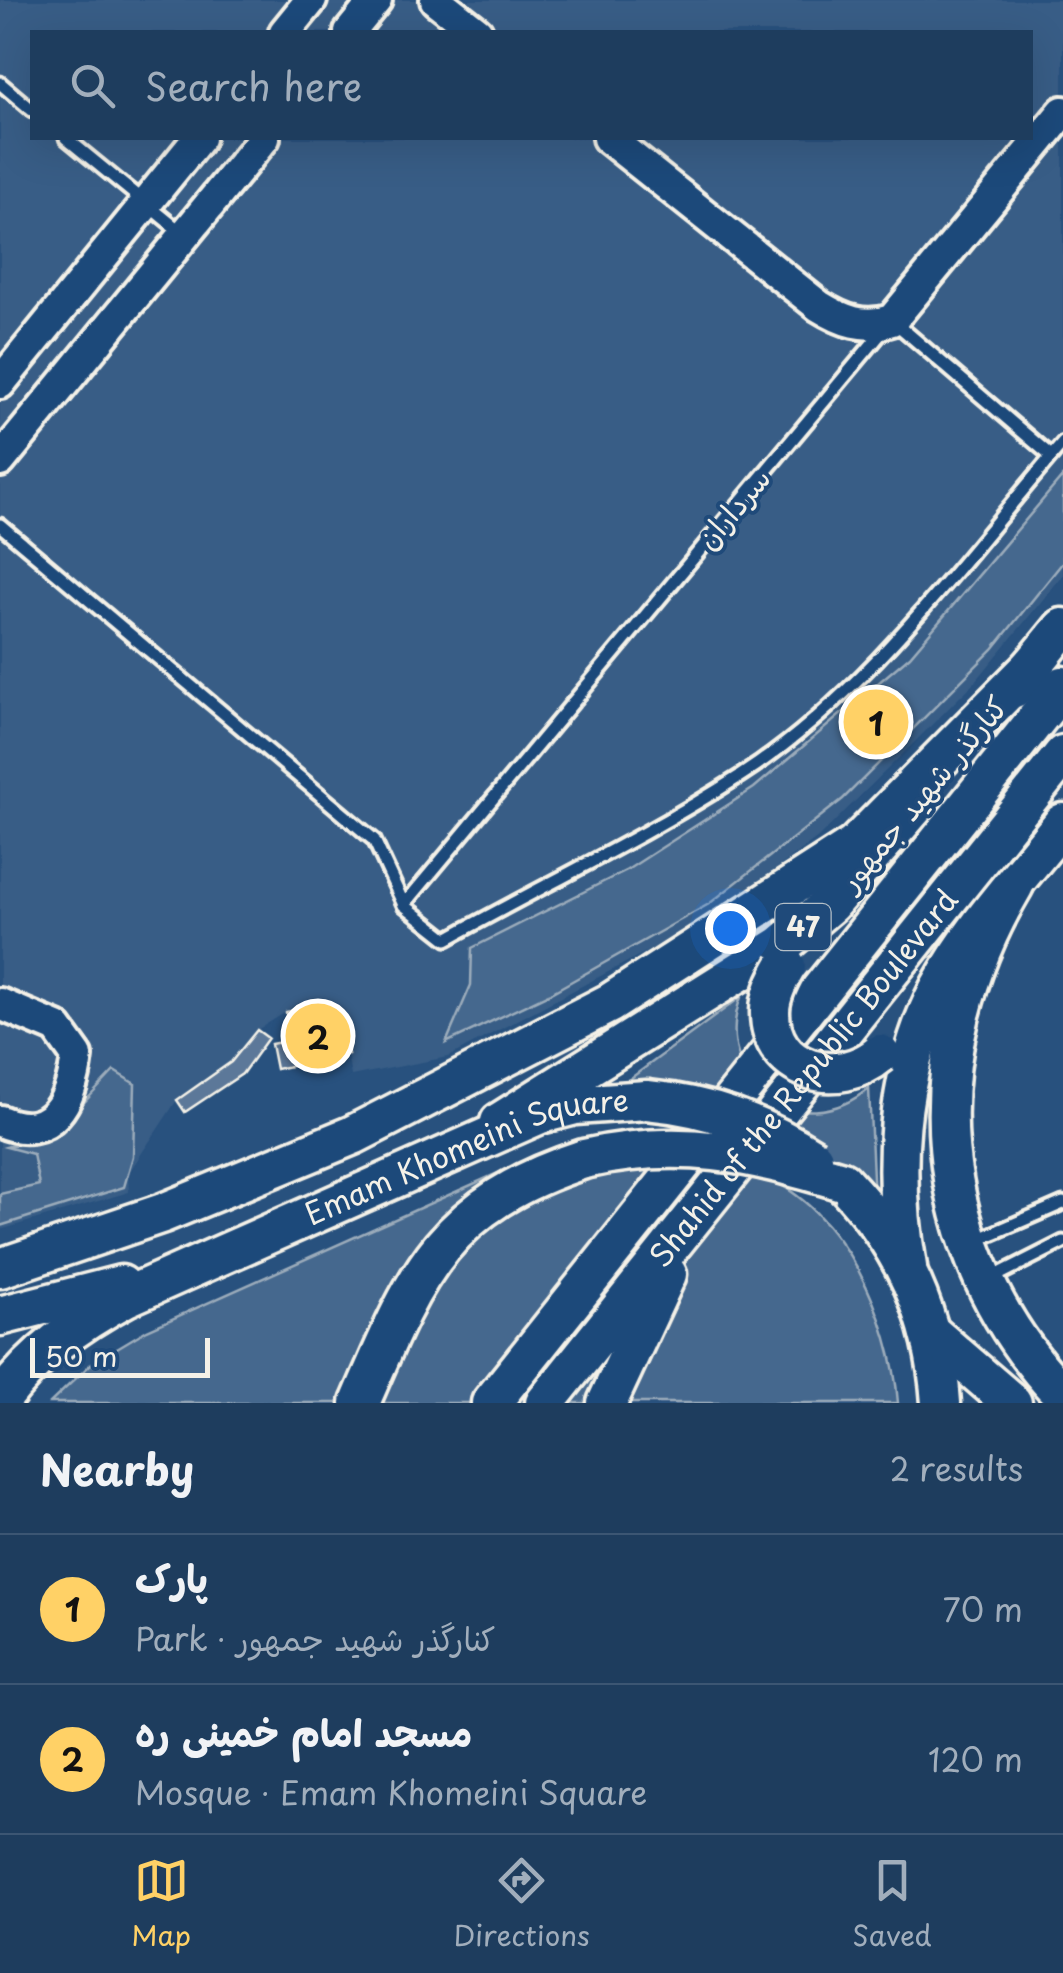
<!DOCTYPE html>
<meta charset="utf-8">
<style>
:root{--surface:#1e3d5e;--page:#264464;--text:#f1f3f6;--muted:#a1aebc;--line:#3c5673;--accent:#ffd166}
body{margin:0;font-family:"Playpen Sans","Playpen Sans Arabic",sans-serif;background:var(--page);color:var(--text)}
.scale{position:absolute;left:30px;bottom:25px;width:180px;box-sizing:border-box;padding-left:10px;border:5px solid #f4f1e8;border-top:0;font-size:28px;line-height:35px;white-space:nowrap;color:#f4f1e8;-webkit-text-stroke:8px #1f4a7a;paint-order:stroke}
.you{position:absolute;left:730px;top:928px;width:35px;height:35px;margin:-25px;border:8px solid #fff;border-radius:50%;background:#1a73e8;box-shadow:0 0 0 15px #1a73e833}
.badge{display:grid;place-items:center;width:65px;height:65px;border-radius:50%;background:var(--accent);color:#111;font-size:32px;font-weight:700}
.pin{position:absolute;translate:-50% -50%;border:5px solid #fff;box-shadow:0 2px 10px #0006}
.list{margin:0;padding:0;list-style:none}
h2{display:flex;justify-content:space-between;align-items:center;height:130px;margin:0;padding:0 40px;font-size:42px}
h2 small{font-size:32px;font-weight:400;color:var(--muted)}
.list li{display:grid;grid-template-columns:65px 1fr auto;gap:30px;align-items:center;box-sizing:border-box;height:150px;padding:0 40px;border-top:2px solid var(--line)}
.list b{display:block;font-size:38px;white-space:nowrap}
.list p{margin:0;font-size:32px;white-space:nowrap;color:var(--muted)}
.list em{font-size:32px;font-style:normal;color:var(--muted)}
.icon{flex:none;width:55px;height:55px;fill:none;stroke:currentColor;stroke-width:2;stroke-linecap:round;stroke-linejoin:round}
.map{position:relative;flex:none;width:1063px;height:1403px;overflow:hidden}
.search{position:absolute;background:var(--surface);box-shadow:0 10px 40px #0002;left:30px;right:30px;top:30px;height:110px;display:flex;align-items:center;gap:25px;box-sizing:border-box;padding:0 35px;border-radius:0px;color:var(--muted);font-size:38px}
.sheet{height:430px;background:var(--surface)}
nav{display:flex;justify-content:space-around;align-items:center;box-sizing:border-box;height:140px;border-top:2px solid var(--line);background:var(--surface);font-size:28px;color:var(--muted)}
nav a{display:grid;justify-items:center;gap:5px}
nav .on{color:var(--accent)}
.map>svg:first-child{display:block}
</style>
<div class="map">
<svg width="1063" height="1403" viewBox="0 0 1063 1403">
<rect width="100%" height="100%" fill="#28517e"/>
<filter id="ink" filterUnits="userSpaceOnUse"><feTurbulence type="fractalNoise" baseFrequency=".01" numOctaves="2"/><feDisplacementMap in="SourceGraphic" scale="20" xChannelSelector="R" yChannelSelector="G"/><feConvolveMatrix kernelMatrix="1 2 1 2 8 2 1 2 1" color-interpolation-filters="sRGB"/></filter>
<g filter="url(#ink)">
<path fill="#375d86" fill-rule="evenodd" d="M0 0H1063V575L976 681 818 838 708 919 448 1057 351 1076 343 1029 328 1031 323 1005 286 1012 257 1030 231 1062 177 1100 128 1174 129 1192 0 1230ZM32 32H1030V138H32Z"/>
<path fill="#45688e" stroke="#9cacbb" stroke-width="2.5" d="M1063 476V562L993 649 843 799 709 904 549 994 446 1043 471 985 472 948 627 870 754 788 910 656Z
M741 997C710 1081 800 1147 869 1088L874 1200 829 1156 624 1083Z
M114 1071 135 1084 133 1156 124 1187 0 1226V1194L39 1185 33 1154 6 1147 55 1133Z
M578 1146C621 1153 664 1160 707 1167 724 1169 745 1169 761 1175 844 1208 892 1321 898 1403H50L92 1363 147 1330 518 1164Z"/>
<path fill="#5b7899" stroke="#f4f1e8" stroke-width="2.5" d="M323 1005 328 1031 343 1028 348 1054 276 1069 271 1044 291 1040 286 1012Z
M257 1030 268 1038 242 1074 185 1112 177 1100 231 1062Z"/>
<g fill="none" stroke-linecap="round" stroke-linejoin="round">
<g stroke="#f4f1e8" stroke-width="19">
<path id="service" d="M0 83 32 110
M66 138 182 233
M0 525 374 840 404 905 447 939C544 885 647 836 740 776 869 693 964 557 1063 443
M404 905 892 320 1051 456
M975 1241 1063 1203
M988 1280 1063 1242"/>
</g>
<g stroke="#f4f1e8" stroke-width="38">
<path id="tertiary" d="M436 0 477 32
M285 32 311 0
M350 32 376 0
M608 138 819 306C843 321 864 329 892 320L1063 112
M0 383 199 138
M0 461 264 138
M0 1004 57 1028 77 1056C72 1099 52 1144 0 1121"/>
</g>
<g stroke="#f4f1e8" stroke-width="45">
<path id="primary" d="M1014 688 1063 628
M500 1122 782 945 830 904 921 799
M907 1267C891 1174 895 1074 939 989 971 929 1021 876 1063 823"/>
</g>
<g stroke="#f4f1e8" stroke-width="45">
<g id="trunk">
<path d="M1014 885C913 1054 926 1251 1063 1395"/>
<path d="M842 1181C903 1245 935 1315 941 1403"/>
<path d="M0 1268 163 1213 353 1135 610 1003 854 846 1033 665"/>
<path d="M0 1316 121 1285"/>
<path d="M932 1334 1012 1403"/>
<path id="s1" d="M0 1401C33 1355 76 1324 126 1297L540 1114 575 1105 647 1100"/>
<path d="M360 1403C415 1275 442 1205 584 1159"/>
<path d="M491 1403 1063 686"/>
<path id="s2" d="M545 1403 1063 755"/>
<path d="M607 1403 667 1274"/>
</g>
</g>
<use href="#service" stroke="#1f4a7a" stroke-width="11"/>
<use href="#tertiary" stroke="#1f4a7a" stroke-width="30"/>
<use href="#primary" stroke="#1f4a7a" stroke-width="38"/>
<use href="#trunk" stroke="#1f4a7a" stroke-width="38"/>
<g stroke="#f4f1e8" stroke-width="45" stroke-linecap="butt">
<path id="primary-bridge" d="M786 966C778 980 770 995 770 1011 769 1073 839 1089 880 1054"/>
</g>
<g stroke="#f4f1e8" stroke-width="45" stroke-linecap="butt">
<path id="trunk-bridge" d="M647 1100C709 1106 760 1124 813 1158
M584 1159C682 1137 749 1153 842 1181"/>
</g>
<use href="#primary-bridge" stroke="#1f4a7a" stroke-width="38"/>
<use href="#trunk-bridge" stroke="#1f4a7a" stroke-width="38"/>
</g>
</g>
<g text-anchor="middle" stroke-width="8" stroke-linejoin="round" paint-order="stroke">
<rect fill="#1f4a7a" stroke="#b4bfc7" stroke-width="2.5" x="775.5" y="904" width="55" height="46" rx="8"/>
<g font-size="28" font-weight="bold" fill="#f4f1e8">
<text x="803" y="937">47</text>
</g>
<g font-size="30" fill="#f4f1e8" stroke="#1f4a7a">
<text transform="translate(734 509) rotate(-50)" y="10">سرداران</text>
<text transform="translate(924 794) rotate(-50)" y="10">کنارگذر شهید جمهور</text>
<text dy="10" stroke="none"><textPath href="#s2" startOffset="415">Shahid of the Republic Boulevard</textPath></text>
<text dy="10" stroke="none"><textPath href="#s1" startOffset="535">Emam Khomeini Square</textPath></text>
</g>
</g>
</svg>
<div class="scale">50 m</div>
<div class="you"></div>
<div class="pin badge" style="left:876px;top:722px">1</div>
<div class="pin badge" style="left:318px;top:1036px">2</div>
<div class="search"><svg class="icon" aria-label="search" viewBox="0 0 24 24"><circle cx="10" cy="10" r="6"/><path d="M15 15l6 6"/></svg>Search here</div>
</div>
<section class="sheet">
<h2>Nearby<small>2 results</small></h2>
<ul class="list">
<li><span class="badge">1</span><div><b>پارک</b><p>Park · کنارگذر شهید جمهور</p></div><em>70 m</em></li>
<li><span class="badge">2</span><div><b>مسجد امام خمینی ره</b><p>Mosque · Emam Khomeini Square</p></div><em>120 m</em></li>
</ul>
</section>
<nav>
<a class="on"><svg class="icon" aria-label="map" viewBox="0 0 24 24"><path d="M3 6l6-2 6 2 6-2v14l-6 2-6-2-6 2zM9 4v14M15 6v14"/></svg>Map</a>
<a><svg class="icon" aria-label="directions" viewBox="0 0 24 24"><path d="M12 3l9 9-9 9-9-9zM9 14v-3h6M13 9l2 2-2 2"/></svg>Directions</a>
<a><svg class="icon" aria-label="saved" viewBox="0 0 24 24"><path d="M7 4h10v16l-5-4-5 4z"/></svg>Saved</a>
</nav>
